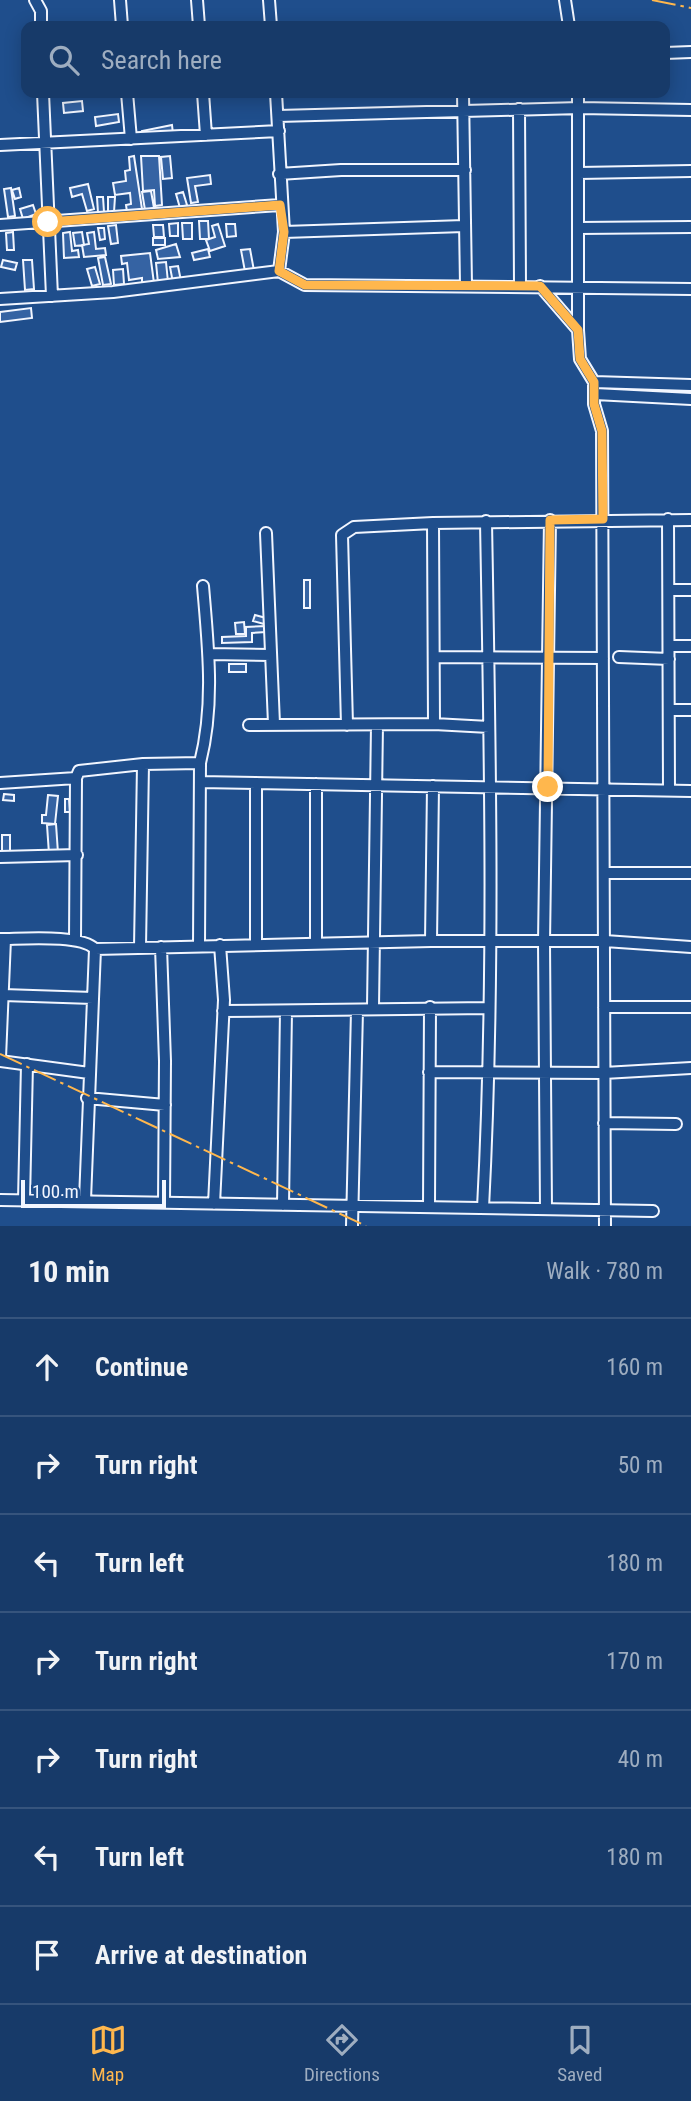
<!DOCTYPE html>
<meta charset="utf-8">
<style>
:root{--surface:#173a69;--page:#244571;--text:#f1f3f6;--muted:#9eadc0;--line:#36547d;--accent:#ffb74d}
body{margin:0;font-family:"Roboto Condensed",sans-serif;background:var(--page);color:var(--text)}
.scale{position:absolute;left:21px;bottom:18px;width:145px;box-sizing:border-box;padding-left:7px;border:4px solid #f2f6ff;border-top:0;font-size:19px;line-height:24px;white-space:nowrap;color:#f2f6ff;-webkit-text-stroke:5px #1f4e8c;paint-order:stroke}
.stop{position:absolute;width:21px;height:21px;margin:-16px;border:5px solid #ffb74d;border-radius:50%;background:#fff}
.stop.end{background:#ffb74d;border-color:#fff;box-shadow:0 2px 7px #0008}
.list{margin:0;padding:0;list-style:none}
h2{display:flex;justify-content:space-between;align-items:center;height:91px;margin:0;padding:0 28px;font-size:30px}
h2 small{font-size:23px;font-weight:400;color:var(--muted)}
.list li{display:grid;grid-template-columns:46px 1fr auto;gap:21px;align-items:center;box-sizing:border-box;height:98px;padding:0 28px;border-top:2px solid var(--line)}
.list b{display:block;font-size:26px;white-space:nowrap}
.list em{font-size:23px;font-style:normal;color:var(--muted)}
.icon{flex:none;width:38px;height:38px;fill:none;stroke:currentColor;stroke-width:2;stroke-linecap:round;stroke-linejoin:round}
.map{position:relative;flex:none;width:691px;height:1226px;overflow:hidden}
.search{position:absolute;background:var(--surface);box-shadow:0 4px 18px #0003;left:21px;right:21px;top:21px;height:77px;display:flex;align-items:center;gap:18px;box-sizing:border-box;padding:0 24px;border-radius:14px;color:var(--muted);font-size:26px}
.sheet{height:777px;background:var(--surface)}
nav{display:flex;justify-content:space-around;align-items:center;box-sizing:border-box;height:98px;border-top:2px solid var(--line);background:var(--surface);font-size:19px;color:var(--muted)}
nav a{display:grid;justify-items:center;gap:4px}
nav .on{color:var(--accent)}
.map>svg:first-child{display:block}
</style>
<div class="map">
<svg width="691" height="1226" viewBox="0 0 691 1226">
<rect width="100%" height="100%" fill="#1f4e8c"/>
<path fill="#3563a3" stroke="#f2f6ff" stroke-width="2" d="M82 101 83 111 64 113 63 103Z
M118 114 119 122 96 126 95 117Z
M172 125 173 134 143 139 142 131Z
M134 156 142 209 127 212 126 205 131 204 130 193 115 195 113 183 126 181 125 171 130 170 129 157Z
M141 156H159L162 205 155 206 154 190 143 191Z
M170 156 172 178 163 179 161 157Z
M210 175 211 184 195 186 198 202 191 203 187 178Z
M88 184 94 209 87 211 82 194 72 197 70 188Z
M11 188 15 216 8 217 4 189Z
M19 188 21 197 15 199 12 190Z
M151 191 154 208 145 210 142 192Z
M183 192 187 205 180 208 176 194Z
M97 197H103L104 212 98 213Z
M108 197H115L114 212H108Z
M33 205 36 214 23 219 20 209Z
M199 221H208L209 239H200Z
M178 223V236H170L169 224Z
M182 223H192V239H183Z
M218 224 225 246 210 251 206 240 215 237 212 226Z
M226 224H235L236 236 227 237Z
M116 225 118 243 111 244 108 226Z
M153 225H163L164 237H154Z
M98 228H104L105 239 100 240Z
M13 232 14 250H7L6 233Z
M70 232 72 251 78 250 79 257 64 258 63 233Z
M82 232 84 245 75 246 73 233Z
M94 232 96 249 105 248 106 255 84 257 82 245 89 244 87 233Z
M153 238H165V245H153Z
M176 244 180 257 158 259 156 250Z
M208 249 210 257 194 260 192 253Z
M250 249 255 276 246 277 241 250Z
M150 253 154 283 142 284V278L129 280 127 263 122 264 121 256Z
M105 257 111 284 103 285 98 258Z
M3 260 17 263 15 270 1 267Z
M23 260H32L34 289 25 290Z
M166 262 168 282 158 283 156 263Z
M178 266 181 281 173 283 170 267Z
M95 267 100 284 92 286 87 269Z
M123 269 124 284 114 285 113 270Z
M31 308 32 318 0 322V312Z
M304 580H310V608H304Z
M255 615 266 618 264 624 253 621Z
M244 622 245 634H236L235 623Z
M266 626V632L252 633V642L222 643V637L246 636V627Z
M229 664H246V672H229Z
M4 794 14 795V801L3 800Z
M48 795 58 796 55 824 42 823V815H46Z
M65 799H69L70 812H65Z
M56 824 58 853 49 854 47 825Z
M2 835H10V854H2Z"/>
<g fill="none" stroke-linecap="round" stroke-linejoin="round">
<g stroke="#f2f6ff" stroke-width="14">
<path id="minor" d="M35 0 41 11V26
M120 0 122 26
M197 0 199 26
M269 0 271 26
M565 0 569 26
M665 53 691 52
M43 93 52 296
M127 93 131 139
M203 93 206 135
M276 93 284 232 279 271
M463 93 466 285
M578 93V330L580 359 594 382V404L602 431 605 1226
M519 109 520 285
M278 116 580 108 691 110
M0 145 279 131
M579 173 691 171
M279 174 341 170H465
M0 225 280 205
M579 228 691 227
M284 232 464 226
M540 286 578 330
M0 299 113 292 279 271 305 285 691 289
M594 382 691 385
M595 394 691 399
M668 519 669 790
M433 523 691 520
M266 533 274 724
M669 590H691
M669 646H691
M209 654 271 655
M434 657 603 658
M619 657 669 659
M669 710H691
M249 725 434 724 489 727
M347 725 342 535 354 527 433 523 434 724
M200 763C215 704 208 645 203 586
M143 764 200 763 199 946
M200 782 691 791
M0 783 76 778
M256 783V943
M316 784V943
M0 857 77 855
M604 873H691
M0 939C22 939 81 934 95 949L431 941H605L691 947
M75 940 76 778 79 771 143 764 140 947
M431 941 433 786
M161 947 165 1061 164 1203
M3 995 93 998
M373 1007 377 725
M604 1007H691
M223 1011 489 1008
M0 1058 5 939
M0 1061 89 1073
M429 1072 604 1073 691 1068
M87 1098 165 1105
M604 1123 676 1124
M0 1200 653 1211
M24 1200 27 1064
M85 1200 95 949
M214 1204 224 1000 220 945
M283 1205 286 1011
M429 1207 430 1007
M483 1208C495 979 490 750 486 521
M546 1209 544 942 550 520
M352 1226 357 1010"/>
</g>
<use href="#minor" stroke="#1f4e8c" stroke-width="10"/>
<path stroke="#ffb74d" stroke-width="2" stroke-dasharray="24 5 3.5 5" stroke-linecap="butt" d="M652 0 691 8
M0 1054 366 1226"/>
</g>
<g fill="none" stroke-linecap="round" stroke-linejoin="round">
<path stroke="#ffb74d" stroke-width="9" d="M48 222 280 205 284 232 279 271 305 285 540 286 578 330 580 359 594 382V404L602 431 603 519 550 520 548 787"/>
</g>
</svg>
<div class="scale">100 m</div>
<div class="stop" style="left:48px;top:222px"></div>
<div class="stop end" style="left:548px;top:787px"></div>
<div class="search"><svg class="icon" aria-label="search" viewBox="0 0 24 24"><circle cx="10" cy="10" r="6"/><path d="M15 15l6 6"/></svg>Search here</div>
</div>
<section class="sheet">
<h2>10 min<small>Walk · 780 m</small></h2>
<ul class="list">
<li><svg class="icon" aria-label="ahead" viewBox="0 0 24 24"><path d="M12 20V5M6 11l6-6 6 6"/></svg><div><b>Continue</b></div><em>160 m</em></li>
<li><svg class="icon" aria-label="right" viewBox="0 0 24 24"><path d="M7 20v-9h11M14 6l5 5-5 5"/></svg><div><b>Turn right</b></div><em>50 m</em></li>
<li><svg class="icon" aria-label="left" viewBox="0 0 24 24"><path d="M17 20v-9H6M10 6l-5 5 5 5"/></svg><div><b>Turn left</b></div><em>180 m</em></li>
<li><svg class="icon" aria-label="right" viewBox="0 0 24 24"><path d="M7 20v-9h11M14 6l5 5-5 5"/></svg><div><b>Turn right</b></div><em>170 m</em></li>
<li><svg class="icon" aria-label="right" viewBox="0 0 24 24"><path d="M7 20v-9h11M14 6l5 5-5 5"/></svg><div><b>Turn right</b></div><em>40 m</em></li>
<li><svg class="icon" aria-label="left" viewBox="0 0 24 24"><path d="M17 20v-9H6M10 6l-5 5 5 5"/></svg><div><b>Turn left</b></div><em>180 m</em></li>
<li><svg class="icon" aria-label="arrive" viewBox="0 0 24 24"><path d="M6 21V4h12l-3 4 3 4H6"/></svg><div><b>Arrive at destination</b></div></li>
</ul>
</section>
<nav>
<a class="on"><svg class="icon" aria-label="map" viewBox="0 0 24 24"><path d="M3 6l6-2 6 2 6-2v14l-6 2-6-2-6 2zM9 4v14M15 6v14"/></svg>Map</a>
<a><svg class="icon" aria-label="directions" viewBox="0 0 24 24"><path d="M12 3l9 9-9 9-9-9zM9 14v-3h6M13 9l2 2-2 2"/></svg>Directions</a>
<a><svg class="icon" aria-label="saved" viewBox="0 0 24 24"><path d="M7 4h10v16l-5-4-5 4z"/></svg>Saved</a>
</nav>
